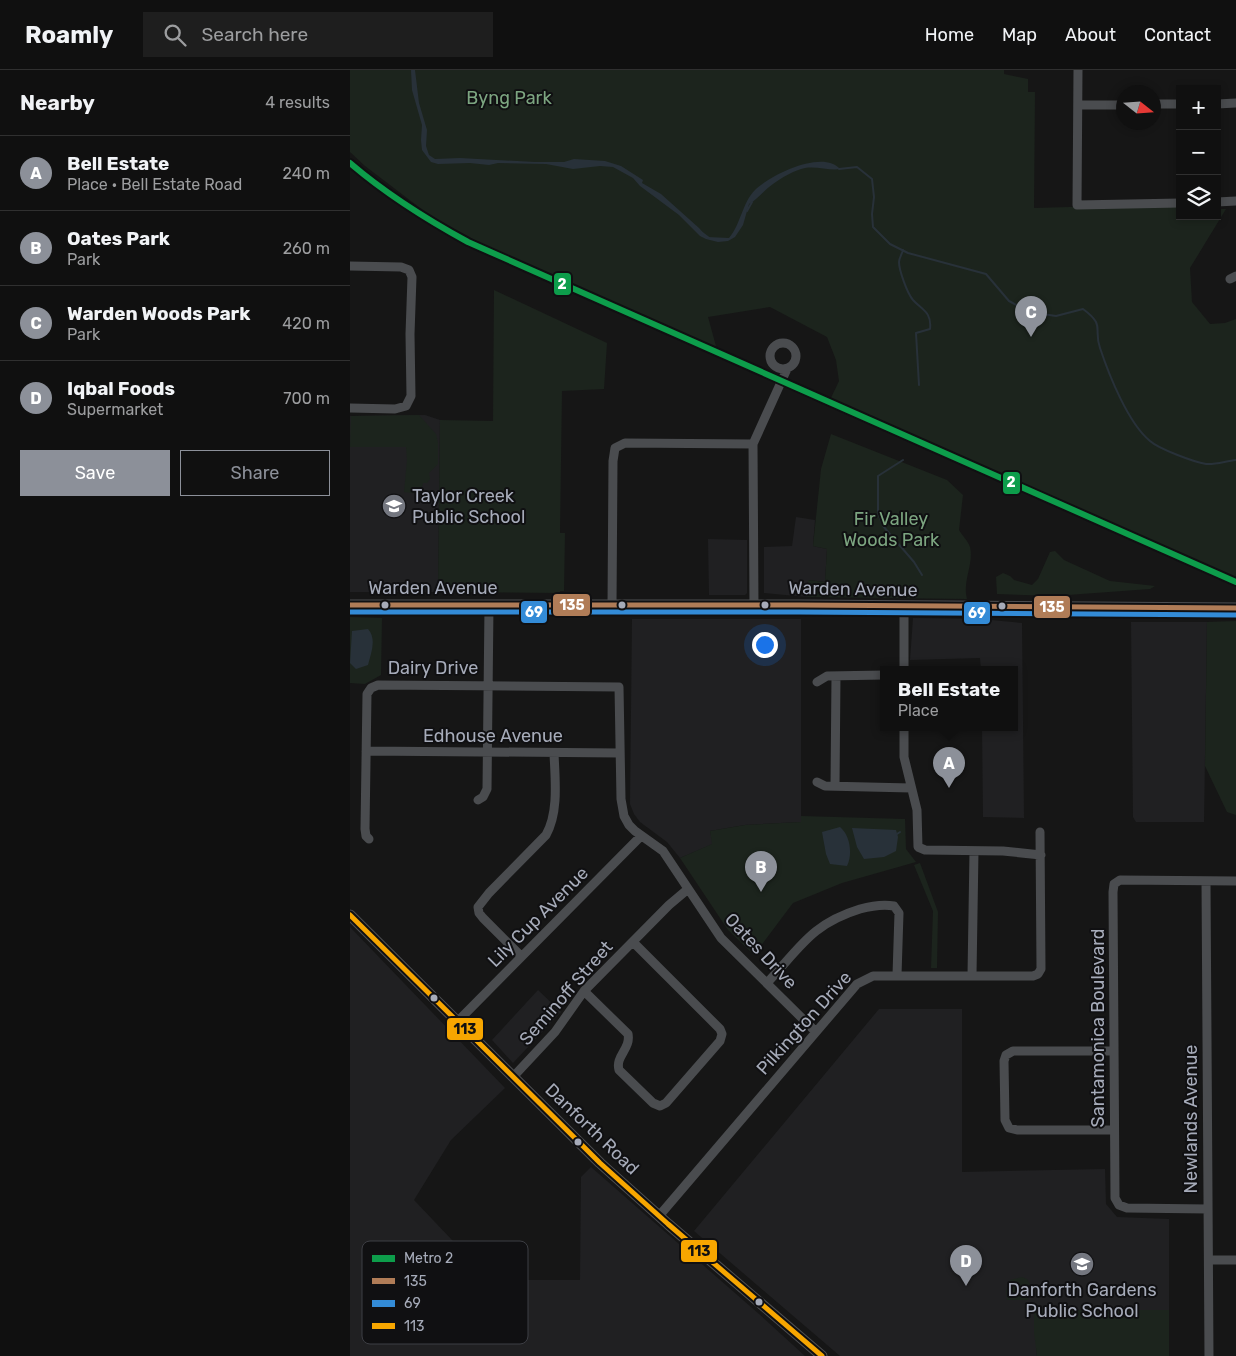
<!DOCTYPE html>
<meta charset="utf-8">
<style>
:root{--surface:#101010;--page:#1e1e1e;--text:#f1f3f6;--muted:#9c9d9f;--line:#303030;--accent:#8c9099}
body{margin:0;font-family:Rubik,sans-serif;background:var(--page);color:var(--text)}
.controls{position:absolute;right:15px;top:15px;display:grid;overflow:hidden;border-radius:0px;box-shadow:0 2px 8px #0003}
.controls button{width:45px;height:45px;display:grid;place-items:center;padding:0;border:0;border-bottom:1px solid var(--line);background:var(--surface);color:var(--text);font:25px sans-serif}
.compass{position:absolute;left:766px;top:15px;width:45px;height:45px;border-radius:50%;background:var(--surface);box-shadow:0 2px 8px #0003;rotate:107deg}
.you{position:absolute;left:414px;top:574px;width:18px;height:18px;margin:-12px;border:4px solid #fff;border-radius:50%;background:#1a73e8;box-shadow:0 0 0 8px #1a73e833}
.badge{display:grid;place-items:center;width:32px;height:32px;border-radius:50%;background:var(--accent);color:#fff;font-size:16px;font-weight:700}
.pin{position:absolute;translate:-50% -41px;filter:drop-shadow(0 1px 2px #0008)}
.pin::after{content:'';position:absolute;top:26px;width:18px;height:15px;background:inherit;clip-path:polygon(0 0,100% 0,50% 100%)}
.popup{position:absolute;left:530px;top:596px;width:138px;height:65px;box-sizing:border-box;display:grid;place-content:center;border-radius:0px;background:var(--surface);filter:drop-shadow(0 1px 4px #0005);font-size:16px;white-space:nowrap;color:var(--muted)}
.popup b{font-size:19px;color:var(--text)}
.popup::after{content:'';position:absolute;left:50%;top:100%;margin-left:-10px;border:10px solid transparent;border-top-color:var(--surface)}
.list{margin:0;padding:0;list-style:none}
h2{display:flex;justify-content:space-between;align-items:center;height:65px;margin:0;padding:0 20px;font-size:21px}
h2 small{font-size:16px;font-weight:400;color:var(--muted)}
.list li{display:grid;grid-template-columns:32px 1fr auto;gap:15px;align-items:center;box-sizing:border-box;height:75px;padding:0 20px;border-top:1px solid var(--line)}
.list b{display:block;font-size:19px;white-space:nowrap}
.list p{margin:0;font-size:16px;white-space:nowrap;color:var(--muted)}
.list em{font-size:16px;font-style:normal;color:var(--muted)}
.actions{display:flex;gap:10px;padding:15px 20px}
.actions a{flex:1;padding:11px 0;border:1px solid var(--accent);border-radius:0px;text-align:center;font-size:18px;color:var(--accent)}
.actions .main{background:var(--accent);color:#fff}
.icon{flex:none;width:28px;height:28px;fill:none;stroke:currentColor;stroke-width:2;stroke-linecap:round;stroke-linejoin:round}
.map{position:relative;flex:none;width:886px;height:1286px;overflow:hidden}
header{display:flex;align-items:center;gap:30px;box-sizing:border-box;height:70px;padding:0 25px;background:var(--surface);border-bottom:1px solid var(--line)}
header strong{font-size:24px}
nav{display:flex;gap:28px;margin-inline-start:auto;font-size:18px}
.search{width:350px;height:45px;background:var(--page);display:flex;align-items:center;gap:12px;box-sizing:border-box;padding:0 18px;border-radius:0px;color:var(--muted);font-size:19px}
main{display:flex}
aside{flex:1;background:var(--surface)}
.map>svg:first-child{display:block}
</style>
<header>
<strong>Roamly</strong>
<div class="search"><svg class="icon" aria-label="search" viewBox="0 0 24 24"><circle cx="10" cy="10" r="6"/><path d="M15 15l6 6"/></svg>Search here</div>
<nav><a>Home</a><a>Map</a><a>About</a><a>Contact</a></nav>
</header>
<main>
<aside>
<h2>Nearby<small>4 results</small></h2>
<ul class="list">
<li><span class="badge">A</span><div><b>Bell Estate</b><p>Place · Bell Estate Road</p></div><em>240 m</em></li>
<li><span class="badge">B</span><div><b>Oates Park</b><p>Park</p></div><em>260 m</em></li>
<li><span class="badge">C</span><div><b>Warden Woods Park</b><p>Park</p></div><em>420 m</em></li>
<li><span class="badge">D</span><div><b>Iqbal Foods</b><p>Supermarket</p></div><em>700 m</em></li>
</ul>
<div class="actions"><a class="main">Save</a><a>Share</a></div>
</aside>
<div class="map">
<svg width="886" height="1286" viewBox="0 0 886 1286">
<rect width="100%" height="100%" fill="#161616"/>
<path fill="#202022" d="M75 345 90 350 88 522H0V346Z
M446 447 465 450 463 476 477 479 475 512 459 510 457 527 414 523V477L442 476Z
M358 469 397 470V523L395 525H359Z
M563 548 630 549 672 553 674 748 633 747 632 657H664V599H631L630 588 560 590Z
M282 549H451V752L395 755 360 761 363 774 330 788 317 772 290 752 284 744 280 734Z
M781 552H857L854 752H786L783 747Z
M0 857 155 1018 101 1070 64 1130 140 1210H230L231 1107 241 1097 409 1244 455 1286H0Z
M188 920 211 942 163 993 142 970Z
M529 939H612V1102L755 1099 756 1134 767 1147 819 1149V1240H684L687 1286H490L344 1161Z"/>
<path fill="#1c241d" d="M0 0H654V4L678 9V22H685L684 138 830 134V146H867V139H876L840 198 842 232 860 254 875 253 886 249V509L480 330 489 311 486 290 477 267 420 237 358 247 367 280 149 183 82 147 15 96 0 82Z
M144 220 257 273 254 319 212 321 210 463H215L214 521H210V523L88 522 90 350 143 351Z
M69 345 86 364 88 373V394L79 403 80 409 77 413H73L70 424 54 422 57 390 56 377H0L1 346Z
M481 364 597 410 613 425 609 460C612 465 618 471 620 477 624 494 612 512 617 529L457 527 458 510 475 512 477 479 463 476 471 399Z
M705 481 714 490 760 511 805 516 800 519 704 526 647 524 646 507 653 503 660 506 664 510 682 515 688 509 700 482Z
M0 547 32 548 31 605 15 614 0 613Z
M886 551V745L877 742 855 696 857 552Z
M451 746 555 749 556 779 566 792 492 813 443 833 404 885 378 860 330 788 362 774 360 761 395 755 451 752Z
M570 793 588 842 587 898H581L583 841 564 795Z
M672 1207 677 1209 680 1214 678 1230H657L656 1220 660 1210Z
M684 1240H819V1286H687L684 1262Z"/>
<path fill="#283139" d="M61 0H65L69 33 77 60 76 76 79 85 85 89 110 88 185 92H214L224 89 255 91 271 96 293 110 292 113 311 124 349 158 357 167 379 168C391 154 392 133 405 120 420 105 473 79 490 99 481 101 467 96 455 98 445 100 431 108 423 114 414 120 408 129 399 134L393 155 385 167 378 171 368 172 356 169 350 166 329 145 290 116 283 108 263 97 250 96 223 99 196 94 148 93 139 95 120 93 88 94 81 92 72 80 71 70 72 55 62 20Z
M18 559C27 569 21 583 18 595L6 599 0 593 2 561Z
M490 757C500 765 503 784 497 796L480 794 476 784 472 762Z
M502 758 546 760 548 767 546 781 534 787 514 789 507 777Z"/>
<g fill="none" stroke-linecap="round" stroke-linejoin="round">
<path stroke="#283139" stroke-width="2" d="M489 99 507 97 522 109 524 127 522 144 523 157 540 174 558 183 636 204 659 231 679 242 706 246 733 239C756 256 743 258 750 278 759 305 778 353 800 371 809 379 844 392 856 394 865 395 876 391 886 390
M397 141 402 132
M351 162 359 168
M553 180C552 184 549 188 549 192 549 200 557 223 563 230 572 240 582 242 580 259L566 263 569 315
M553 390 528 406V443L533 456 564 492 572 505
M547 764 550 762"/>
<path stroke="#4a4c4f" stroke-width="9" d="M728 0 727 135 830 133
M804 34H830
M867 34 886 33
M728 35H774
M867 132 886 131
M0 196 51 197 59 200 62 207 60 264 61 326 56 336 45 339 0 338
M880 209 886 206
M420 286a13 13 0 1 1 26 0a13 13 0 1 1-26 0Z
M262 536 263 391 265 378 275 373 403 374
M404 536 403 374 437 299
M554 599V537
M467 612 477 606 534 605
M554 657V687L567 740 568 777 575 780 653 781 691 785
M16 681 270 683
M467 712 475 716 561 718
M485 716 486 606
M128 730 133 727 137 719 139 536
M19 769 16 766 15 759 17 624 21 618 28 615 269 617 271 729 274 746 279 755 285 761 313 781 371 868 465 961
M856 811 859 1286
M171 886 133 848 129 843 128 837 139 823 196 765C209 742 205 709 204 683
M622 905 624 781
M417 913C450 878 461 854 510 839 521 836 533 834 544 836L549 843 547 905
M234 921 278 964C281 979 265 986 269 1000L303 1033 310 1036 316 1033 370 971 372 964 370 959 283 872
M108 951 291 766
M763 981H663L656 985 654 991 655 1050 659 1058 667 1060H764
M163 1007 205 962 234 921 319 835 338 819
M858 1139 777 1138 769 1135 765 1128 763 822 764 814 770 810 886 811
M309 1146 507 914 523 906H683L688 904 691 899 690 762
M859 1190H886"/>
<path stroke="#4d4e51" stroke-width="11" d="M0 535H449L886 538
M0 845 250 1093 318 1154 472 1286"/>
<g stroke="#101012" stroke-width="9">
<path id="bus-1" d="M0 535H449L886 538"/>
</g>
<g stroke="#101012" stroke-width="9">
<path id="bus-2" d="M0 542H449L886 545"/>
</g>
<g stroke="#101012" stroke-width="9">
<path id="bus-3" d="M0 845 250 1093 318 1154 472 1286"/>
</g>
<use href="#bus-1" stroke="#b07c57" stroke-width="5"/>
<use href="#bus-2" stroke="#338bd7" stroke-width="5"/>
<use href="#bus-3" stroke="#f7a600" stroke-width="5"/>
<g stroke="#101012" stroke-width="10">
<path id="metro-1" d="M0 93C36 124 76 149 118 172L886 512"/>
</g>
<use href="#metro-1" stroke="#0d9d4b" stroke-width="6"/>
</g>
<defs>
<g id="school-disc" transform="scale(1.25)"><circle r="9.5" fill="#747780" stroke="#101012"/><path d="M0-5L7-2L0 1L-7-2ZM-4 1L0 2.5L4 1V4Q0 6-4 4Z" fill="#fff"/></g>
</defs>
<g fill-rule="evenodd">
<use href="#school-disc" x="44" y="436"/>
<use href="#school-disc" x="732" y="1194"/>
</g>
<g fill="#a6abb9" stroke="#101012" stroke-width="2">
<circle cx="35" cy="535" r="4.5"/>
<circle cx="272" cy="535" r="4.5"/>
<circle cx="415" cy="535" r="4.5"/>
<circle cx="652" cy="536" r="4.5"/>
<circle cx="84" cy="928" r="4.5"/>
<circle cx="228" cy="1072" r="4.5"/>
<circle cx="409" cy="1232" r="4.5"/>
</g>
<g text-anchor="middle" stroke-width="4" stroke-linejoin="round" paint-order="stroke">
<g font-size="18" fill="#7ca580" stroke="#101012">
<text x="159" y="34">Byng Park</text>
<text x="541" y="455">Fir Valley<tspan x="541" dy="21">Woods Park</tspan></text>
</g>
<g font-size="18" fill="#a6abb9" stroke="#101012" text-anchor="start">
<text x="62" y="432">Taylor Creek<tspan x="62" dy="21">Public School</tspan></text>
<text x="732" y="1226" text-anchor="middle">Danforth Gardens<tspan x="732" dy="21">Public School</tspan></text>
</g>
<g font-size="18" fill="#a6abb9" stroke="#101012">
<text x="83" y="524">Warden Avenue</text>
<text transform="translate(503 519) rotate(1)" y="6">Warden Avenue</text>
<text x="83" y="604">Dairy Drive</text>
<text x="143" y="672">Edhouse Avenue</text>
<text transform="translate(188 847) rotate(-45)" y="6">Lily Cup Avenue</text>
<text transform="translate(411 881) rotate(47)" y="6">Oates Drive</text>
<text transform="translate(216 923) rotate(-49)" y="6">Seminoff Street</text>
<text transform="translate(454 953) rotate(-48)" y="6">Pilkington Drive</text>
<text transform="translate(748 958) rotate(-90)" y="6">Santamonica Boulevard</text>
<text transform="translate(841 1049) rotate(-90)" y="6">Newlands Avenue</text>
<text transform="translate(242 1059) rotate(44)" y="6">Danforth Road</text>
</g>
</g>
<rect x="12" y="1171" width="166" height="103" rx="8" fill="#101012" stroke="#3d3e44" stroke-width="1"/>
<rect x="22" y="1185" width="23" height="7" fill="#0d9d4b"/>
<rect x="22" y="1208" width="23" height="6" fill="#b07c57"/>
<rect x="22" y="1230" width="23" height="7" fill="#338bd7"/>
<rect x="22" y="1253" width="23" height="6" fill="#f7a600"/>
<g font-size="14" fill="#a6abb9">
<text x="54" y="1193">Metro 2</text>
<text x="54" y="1216">135</text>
<text x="54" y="1238">69</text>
<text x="54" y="1261">113</text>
</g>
<g stroke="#101012" stroke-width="2">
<rect x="203" y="202" width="19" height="24" rx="5" fill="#0d9d4b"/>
<rect x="652" y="401" width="19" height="24" rx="5" fill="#0d9d4b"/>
<rect x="202" y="523" width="39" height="24" rx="5" fill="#b07c57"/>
<rect x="683" y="525" width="38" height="24" rx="5" fill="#b07c57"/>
<rect x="170" y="530" width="28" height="24" rx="5" fill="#338bd7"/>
<rect x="613" y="531" width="28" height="24" rx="5" fill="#338bd7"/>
<rect x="96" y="947" width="38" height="24" rx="5" fill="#f7a600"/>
<rect x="330" y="1169" width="38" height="24" rx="5" fill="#f7a600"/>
</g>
<g font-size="14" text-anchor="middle" font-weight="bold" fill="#fff">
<text x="212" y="219">2</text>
<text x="661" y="417">2</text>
<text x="222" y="540">135</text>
<text x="702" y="542">135</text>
<text x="184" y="547">69</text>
<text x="627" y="548">69</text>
</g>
<g font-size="14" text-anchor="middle" font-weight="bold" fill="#111">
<text x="115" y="964">113</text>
<text x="349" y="1186">113</text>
</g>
</svg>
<div class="controls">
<button>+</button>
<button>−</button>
<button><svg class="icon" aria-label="layers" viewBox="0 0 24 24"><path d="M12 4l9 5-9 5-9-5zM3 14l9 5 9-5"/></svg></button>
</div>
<svg class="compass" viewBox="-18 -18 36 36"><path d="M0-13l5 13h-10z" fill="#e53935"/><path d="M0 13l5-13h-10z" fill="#9c9d9f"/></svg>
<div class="you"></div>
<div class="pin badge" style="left:599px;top:718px">A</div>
<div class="popup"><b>Bell Estate</b>Place</div>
<div class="pin badge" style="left:411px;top:822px">B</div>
<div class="pin badge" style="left:681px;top:267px">C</div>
<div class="pin badge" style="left:616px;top:1216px">D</div>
</div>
</main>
